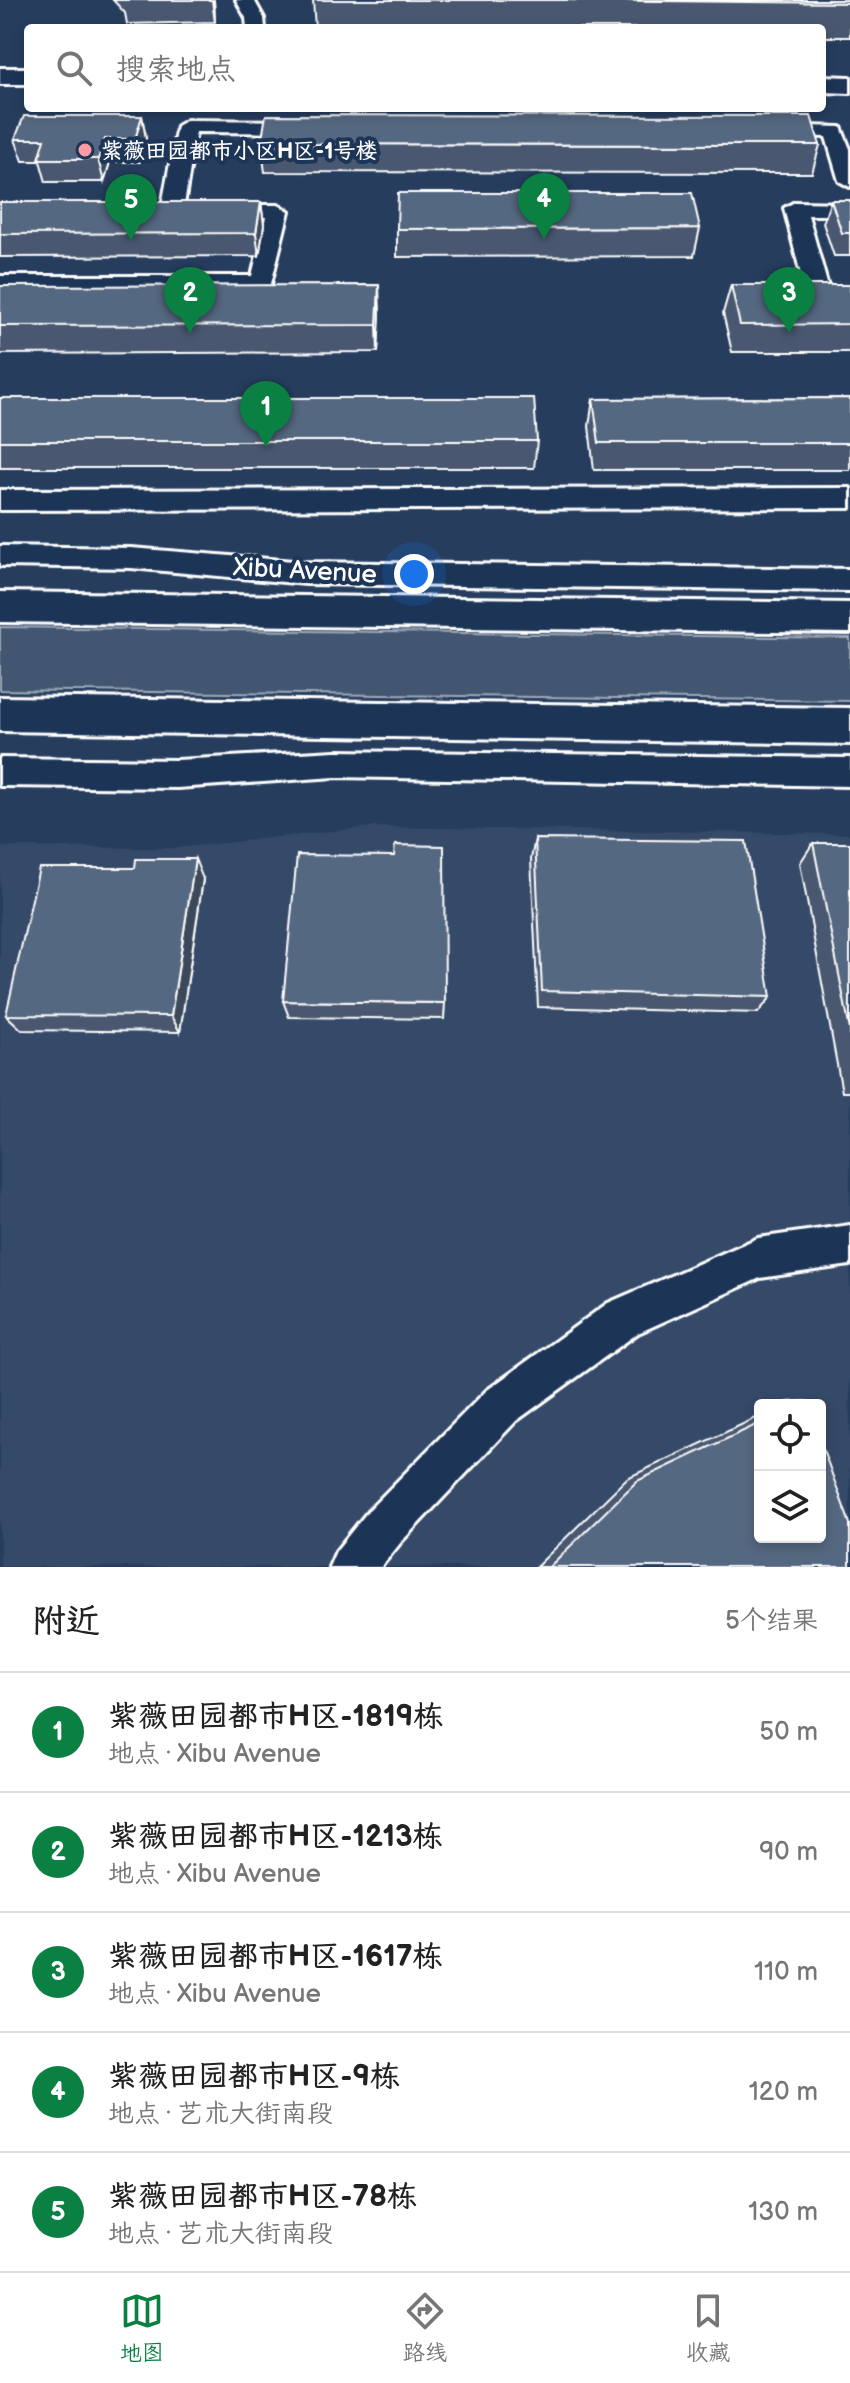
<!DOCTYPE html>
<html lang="zh">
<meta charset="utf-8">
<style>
:root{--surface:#fff;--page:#f2f2f2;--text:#222;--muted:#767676;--line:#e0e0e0;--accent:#0b8043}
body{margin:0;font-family:"Balsamiq Sans","LXGW WenKai TC",sans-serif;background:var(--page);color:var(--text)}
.controls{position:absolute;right:24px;bottom:24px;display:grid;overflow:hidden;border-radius:8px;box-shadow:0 4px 12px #0003}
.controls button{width:72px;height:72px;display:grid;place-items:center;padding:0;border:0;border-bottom:2px solid var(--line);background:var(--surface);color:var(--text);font:40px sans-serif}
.you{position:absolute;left:414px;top:574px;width:28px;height:28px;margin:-20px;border:6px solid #fff;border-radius:50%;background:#1a73e8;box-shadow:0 0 0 12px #1a73e833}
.badge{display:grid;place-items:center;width:52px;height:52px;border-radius:50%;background:var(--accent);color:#fff;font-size:26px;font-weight:700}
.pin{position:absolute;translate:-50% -66px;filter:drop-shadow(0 2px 4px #0008)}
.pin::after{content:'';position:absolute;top:42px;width:28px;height:24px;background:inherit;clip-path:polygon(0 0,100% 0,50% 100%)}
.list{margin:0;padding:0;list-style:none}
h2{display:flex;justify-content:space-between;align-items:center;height:104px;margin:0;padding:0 32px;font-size:34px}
h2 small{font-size:26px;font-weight:400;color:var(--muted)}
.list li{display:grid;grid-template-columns:52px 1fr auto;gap:24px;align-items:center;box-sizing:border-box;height:120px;padding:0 32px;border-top:2px solid var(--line)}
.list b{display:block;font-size:30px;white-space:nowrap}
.list p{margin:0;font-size:26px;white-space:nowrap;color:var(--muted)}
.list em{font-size:26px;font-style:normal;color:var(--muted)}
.icon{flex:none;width:44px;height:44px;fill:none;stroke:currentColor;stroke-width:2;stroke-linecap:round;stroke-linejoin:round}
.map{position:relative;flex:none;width:850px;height:1567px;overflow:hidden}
.search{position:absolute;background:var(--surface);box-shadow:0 4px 12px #0003;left:24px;right:24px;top:24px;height:88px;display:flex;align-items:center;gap:20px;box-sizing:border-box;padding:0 28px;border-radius:8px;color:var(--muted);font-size:30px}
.sheet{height:704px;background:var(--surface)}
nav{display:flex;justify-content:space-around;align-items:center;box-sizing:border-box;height:112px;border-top:2px solid var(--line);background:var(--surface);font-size:22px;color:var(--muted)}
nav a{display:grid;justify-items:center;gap:4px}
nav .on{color:var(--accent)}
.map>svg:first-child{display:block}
</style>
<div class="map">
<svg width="850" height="1567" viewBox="0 0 850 1567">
<rect width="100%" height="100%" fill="#263d5e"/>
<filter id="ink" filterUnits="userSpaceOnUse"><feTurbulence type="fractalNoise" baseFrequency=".0125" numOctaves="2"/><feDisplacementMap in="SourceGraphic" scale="16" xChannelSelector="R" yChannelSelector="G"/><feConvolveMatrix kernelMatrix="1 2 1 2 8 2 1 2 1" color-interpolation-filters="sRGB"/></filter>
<g filter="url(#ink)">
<path fill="#344a68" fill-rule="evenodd" d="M371 827 850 834V1567H0V847L176 848ZM760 1405H820V1537H760Z"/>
<path fill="#425672" stroke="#a0aab8" stroke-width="2" d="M0 627 850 638V701L0 690Z"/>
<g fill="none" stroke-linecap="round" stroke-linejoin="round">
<g stroke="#fff" stroke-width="6">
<path id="street" d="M236 0H254L264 18 265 28H247L246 18Z
M187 120 307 121 317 127 307 133 196 132 184 205H278L289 211 270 288 0 290V276H252L266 217H172L161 211 177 126Z
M774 125 841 127 850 149V187L839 181 826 137 767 135 764 131 767 127Z
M795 202 850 203V215H808L828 287H850V301L810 299 806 294 784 208Z
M850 488V508L0 510V490Z
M0 546 131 548 306 562 850 569V591L306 584 131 568 0 566Z
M335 751 850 758V786L335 777 177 788 0 786V758L177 760Z
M850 1225V1265L760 1278 638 1333 516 1421 401 1542 381 1567H329L336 1551 369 1510 486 1391 608 1303 758 1238Z"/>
</g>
<g stroke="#fff" stroke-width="6">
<path id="secondary" d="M0 68H28V84H0Z
M822 76 850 77V93L822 92Z"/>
</g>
<g stroke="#fff" stroke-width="6">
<path id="primary" d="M0 592 850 603V633L0 622Z
M0 697 850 708V744L0 731Z"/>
</g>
<use href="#street" fill="#1d3557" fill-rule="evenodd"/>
<use href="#secondary" fill="#1d3557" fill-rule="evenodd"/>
<use href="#primary" fill="#1d3557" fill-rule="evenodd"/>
</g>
<path fill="#49596f" stroke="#fff" stroke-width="2" d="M113 0H214L215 22 127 24 125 13Z
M313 0H850V37H822V28H315Z
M142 116 146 139 140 162H110L104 182H46L40 161H23L15 139Z
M261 144 820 145 812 173 265 172Z
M831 200H850V256H834L823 223Z
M0 202H261L264 225 259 256 0 257Z
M700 228 694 256 397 257V229Z
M731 285H850V352H732L723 313Z
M0 286 380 313 378 352 0 354Z
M0 398 537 441 534 468H0Z
M850 398V470H594L589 426 593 399Z
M535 839 771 997 758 1013 538 1007 531 859Z
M813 843H850V1092H842L800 863Z
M203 879 180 1032 22 1030 6 1015Z
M283 1001 445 1003 444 1019 289 1017Z
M806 1401 807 1405H782L788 1402Z
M760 1416V1537L850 1567H536L627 1478Z"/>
<path fill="#3c485a" stroke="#fff" stroke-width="2" d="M212 0H214L215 22Z
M142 116 146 139 140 162 135 139Z
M105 139 110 162 104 182 98 159Z
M261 202 264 225 259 256 256 233Z
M379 285 380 313 378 352 377 325Z
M195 859 203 879 180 1032 171 1016Z"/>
<path fill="#556781" stroke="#fff" stroke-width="2" d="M567 0H850V3Z
M266 115 811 116 820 145 261 144Z
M24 116H142L135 139H105L98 159H39L45 139H15Z
M398 193H692L700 228 397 229Z
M831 200H850V233H842Z
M0 202H261L256 233 0 234Z
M379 285 377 325 0 326V286Z
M731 285H850V324L740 325Z
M0 398H534L537 441H0Z
M850 398V443H599L593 399Z
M535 839 746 841 771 997 542 991Z
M813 843H850V1030Z
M395 845 444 846 445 1003 283 1001 297 855 394 856Z
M136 859H195L171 1016 6 1015 39 868H135Z
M760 1423V1537H820V1441L850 1524V1567H549L637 1481Z"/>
</g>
<circle fill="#ff9aa2" stroke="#1d3557" stroke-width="3" cx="85" cy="150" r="8"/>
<g text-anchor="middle" stroke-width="8" stroke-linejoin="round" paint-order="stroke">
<g font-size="22" font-weight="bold" fill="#fff" stroke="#1d3557" text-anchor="start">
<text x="101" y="158">紫薇田园都市小区H区-1号楼</text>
</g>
<g font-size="26" fill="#fff" stroke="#1d3557">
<text transform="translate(305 570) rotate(3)" y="9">Xibu Avenue</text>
</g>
</g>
</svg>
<div class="controls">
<button><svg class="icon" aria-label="locate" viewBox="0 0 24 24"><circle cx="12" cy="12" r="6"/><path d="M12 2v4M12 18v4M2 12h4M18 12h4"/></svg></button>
<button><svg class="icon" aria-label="layers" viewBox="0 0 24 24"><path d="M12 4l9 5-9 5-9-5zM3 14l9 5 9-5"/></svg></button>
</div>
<div class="you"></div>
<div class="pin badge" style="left:266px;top:447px">1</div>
<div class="pin badge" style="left:190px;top:333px">2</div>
<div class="pin badge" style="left:789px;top:333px">3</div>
<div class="pin badge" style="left:544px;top:239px">4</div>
<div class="pin badge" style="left:131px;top:240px">5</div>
<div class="search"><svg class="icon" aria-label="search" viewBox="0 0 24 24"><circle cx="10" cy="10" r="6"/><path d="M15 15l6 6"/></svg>搜索地点</div>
</div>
<section class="sheet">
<h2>附近<small>5个结果</small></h2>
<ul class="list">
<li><span class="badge">1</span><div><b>紫薇田园都市H区-1819栋</b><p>地点 · Xibu Avenue</p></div><em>50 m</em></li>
<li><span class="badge">2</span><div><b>紫薇田园都市H区-1213栋</b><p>地点 · Xibu Avenue</p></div><em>90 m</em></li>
<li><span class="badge">3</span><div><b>紫薇田园都市H区-1617栋</b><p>地点 · Xibu Avenue</p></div><em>110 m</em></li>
<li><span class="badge">4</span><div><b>紫薇田园都市H区-9栋</b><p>地点 · 艺术大街南段</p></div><em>120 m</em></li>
<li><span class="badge">5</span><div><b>紫薇田园都市H区-78栋</b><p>地点 · 艺术大街南段</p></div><em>130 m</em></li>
</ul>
</section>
<nav>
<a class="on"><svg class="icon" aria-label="map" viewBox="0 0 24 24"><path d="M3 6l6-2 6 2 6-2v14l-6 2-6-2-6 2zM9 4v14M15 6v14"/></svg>地图</a>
<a><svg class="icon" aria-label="directions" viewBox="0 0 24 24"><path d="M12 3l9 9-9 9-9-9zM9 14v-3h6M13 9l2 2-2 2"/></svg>路线</a>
<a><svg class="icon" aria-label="saved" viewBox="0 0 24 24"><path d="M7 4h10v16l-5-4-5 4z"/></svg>收藏</a>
</nav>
